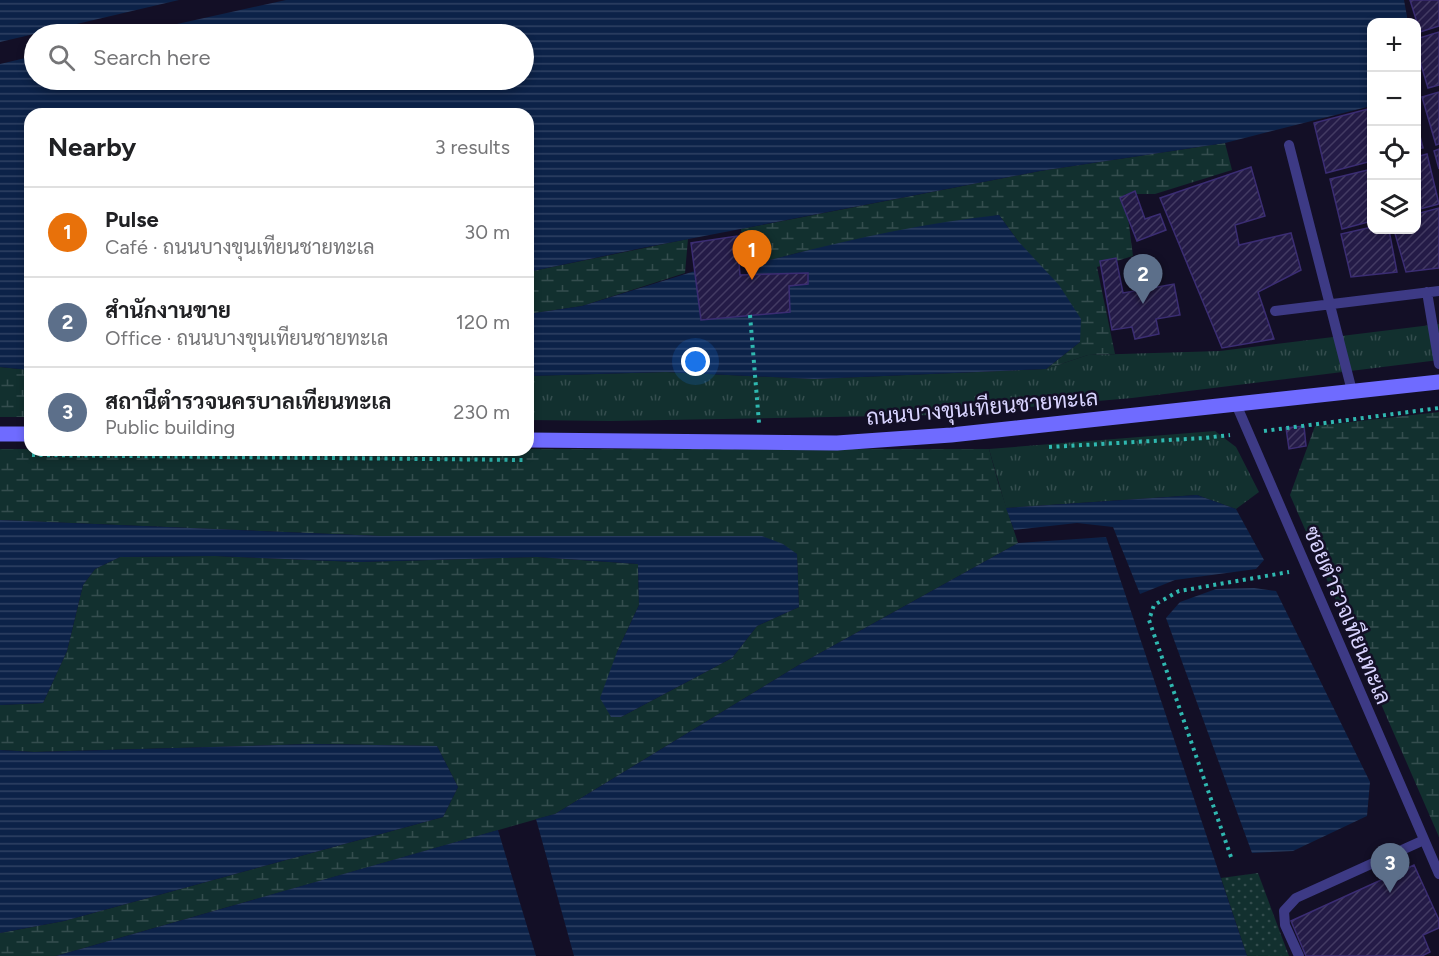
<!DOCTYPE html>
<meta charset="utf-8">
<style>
:root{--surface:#fff;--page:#f6f6f6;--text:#202124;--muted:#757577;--line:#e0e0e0;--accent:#d93025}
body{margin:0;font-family:Figtree,Sarabun,sans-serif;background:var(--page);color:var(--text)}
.controls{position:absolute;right:18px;top:18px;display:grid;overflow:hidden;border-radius:12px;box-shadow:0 3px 9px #0003}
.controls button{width:54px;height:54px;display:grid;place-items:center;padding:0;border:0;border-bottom:2px solid var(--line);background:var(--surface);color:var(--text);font:30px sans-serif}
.you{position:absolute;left:696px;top:362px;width:21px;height:21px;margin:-15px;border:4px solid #fff;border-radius:50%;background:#1a73e8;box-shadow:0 0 0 9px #1a73e833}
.badge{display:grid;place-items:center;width:39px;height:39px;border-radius:50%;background:var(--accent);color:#fff;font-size:20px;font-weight:700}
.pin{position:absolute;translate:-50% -50px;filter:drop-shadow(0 2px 3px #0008)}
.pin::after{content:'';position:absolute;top:32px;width:21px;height:18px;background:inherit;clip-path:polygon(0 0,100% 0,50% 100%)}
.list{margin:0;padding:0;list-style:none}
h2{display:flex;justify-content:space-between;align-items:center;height:78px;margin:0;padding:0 24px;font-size:26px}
h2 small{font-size:20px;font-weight:400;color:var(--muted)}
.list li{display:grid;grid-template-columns:39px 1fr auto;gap:18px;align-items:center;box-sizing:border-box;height:90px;padding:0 24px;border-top:2px solid var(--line)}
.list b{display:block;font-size:22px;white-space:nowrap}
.list p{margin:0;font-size:20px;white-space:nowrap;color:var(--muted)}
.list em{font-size:20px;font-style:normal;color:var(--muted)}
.icon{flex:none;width:33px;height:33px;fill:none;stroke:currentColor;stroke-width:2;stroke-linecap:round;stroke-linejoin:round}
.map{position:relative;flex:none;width:1439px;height:956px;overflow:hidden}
.search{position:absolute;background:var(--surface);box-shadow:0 3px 9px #0003;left:24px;top:24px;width:510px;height:66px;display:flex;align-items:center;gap:15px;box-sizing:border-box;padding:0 21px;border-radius:33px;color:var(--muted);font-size:22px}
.panel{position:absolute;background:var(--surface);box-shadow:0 3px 9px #0003;left:24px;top:108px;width:510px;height:348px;border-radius:18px}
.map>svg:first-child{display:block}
</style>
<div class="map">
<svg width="1439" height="956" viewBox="0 0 1439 956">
<defs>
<pattern id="grass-tufts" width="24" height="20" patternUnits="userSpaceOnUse" patternTransform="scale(1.5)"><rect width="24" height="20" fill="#12302f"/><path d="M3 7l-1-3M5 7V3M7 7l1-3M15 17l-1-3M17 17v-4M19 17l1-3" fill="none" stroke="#344d4e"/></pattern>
<pattern id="wetland-marsh" width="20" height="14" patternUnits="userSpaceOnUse" patternTransform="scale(1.5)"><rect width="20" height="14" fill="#12302f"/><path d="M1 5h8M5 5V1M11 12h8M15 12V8" fill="none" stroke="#344d4e"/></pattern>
<pattern id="park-dots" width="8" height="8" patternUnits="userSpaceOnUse" patternTransform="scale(1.5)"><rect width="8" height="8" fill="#12302f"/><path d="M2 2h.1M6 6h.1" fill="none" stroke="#344d4e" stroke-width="1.8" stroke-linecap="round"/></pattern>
<pattern id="water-rules" width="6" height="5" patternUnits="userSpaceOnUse" patternTransform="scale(1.5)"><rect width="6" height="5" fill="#0c2248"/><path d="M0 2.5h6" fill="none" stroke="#2f4163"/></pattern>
<pattern id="building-hatch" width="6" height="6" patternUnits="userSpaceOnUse" patternTransform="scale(1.5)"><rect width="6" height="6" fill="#241b47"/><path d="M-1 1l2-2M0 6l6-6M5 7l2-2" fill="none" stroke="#433b63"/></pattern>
</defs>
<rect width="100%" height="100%" fill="#130f26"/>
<path fill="url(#grass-tufts)" d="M1439 324V360L1132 398 939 415 611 421 528 420V376L666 372 814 379 1046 369 1088 355 1220 351Z
M1215 431 1236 447 1259 492 1236 509 1197 495 1006 508 989 449Z"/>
<path fill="url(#wetland-marsh)" d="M1225 143 1232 170 1155 194H1125L1133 256 1097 267 1115 354 1088 355 1046 369 1080 342 1018 241 999 215 801 252 745 267 741 229 1040 171Z
M688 239 685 273 582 306 528 314V272Z
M0 367 30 370V417H0Z
M1439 412V837L1290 495 1315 426Z
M0 449H989L998 482 1018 543 802 663 555 814 56 956H0V933L64 921 443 817 458 787 437 746 313 744 34 752 0 750V705L43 703 67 651 83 585 95 569 120 557 215 556 359 562 537 557 638 564 639 605 617 652 611 717H621L732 658 757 626 799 607 797 554 762 536H380L0 520Z"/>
<path fill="url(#park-dots)" d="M1258 873 1289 956H1247L1221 878Z"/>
<path fill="url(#water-rules)" d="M0 0H179L0 42Z
M286 0H1404L1408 22H1372L1371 106 1225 143 1040 171 642 248 528 272V114H30V370L0 367V64L34 56V80H524V34H132Z
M999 215 1018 241 1059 285 1081 319 1080 342 1046 369 814 379 666 372 528 376V314L582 306 695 271 701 320 789 312V286L807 284 808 273 748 274 745 267C828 244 914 224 999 215Z
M1197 495 1236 509 1264 560 1256 569 1175 580 1140 594 1113 527 1077 523 1014 530 1006 508Z
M0 520 380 536H762L783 544 797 554 799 607 757 626 732 658 621 717H611L600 698 617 652 639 605 638 564 537 557 359 562 215 556 120 557 95 569 83 585 67 651 43 703 0 705Z
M1106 537 1247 956H574L536 819 555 814 802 663 1018 543Z
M1254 588 1276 591 1370 782 1367 816 1293 851 1252 853 1166 618 1180 602 1216 589Z
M313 744 437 746 458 787 443 817 64 921 0 933V750L34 752Z
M498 830 536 956H56Z"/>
<path fill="url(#building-hatch)" stroke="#3b2d73" stroke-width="1.5" d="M1410 0H1439V26L1420 32Z
M1439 32V85L1428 88 1416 48V39Z
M1439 92V144L1436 145 1422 97Z
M1372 108V161L1326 173 1314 123Z
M1416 120 1423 148 1416 149Z
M1439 149V169L1434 151Z
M1427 154 1439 204 1416 210V157Z
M1251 167 1265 216 1235 225 1239 245 1291 233 1301 270 1258 292 1274 339 1222 348 1160 198Z
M1372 169V221L1342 229 1330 179Z
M1135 191 1145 219 1160 214 1166 230 1137 241 1120 198Z
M1439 208V268L1406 272 1394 230H1416V214Z
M1372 227V230H1389L1397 272 1351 277 1341 234Z
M737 236 740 275 808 273V284L789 286 790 312 701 320 691 243Z
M1116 258 1123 293 1174 284 1180 315 1156 319 1159 334 1135 339 1132 327 1112 330 1100 261Z
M1304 426 1306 446 1289 449 1286 428Z
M1414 865 1439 920V928L1423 935 1430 952 1422 956H1306L1291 921Z"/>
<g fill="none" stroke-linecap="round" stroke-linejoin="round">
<path stroke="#2fb8b0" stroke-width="4" stroke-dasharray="3 4.5" stroke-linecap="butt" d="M750 315 759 423
M1264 431 1439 408
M1049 447 1204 438 1230 435
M32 455 523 460
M1231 857 1149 620 1154 605 1179 591 1289 572"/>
<path stroke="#3d3a85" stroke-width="10" d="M1289 145 1352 391
M1427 292 1439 364
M1275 311 1439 291
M1236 404 1439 874
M1299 956 1285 925 1284 911 1296 898 1424 840"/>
<path stroke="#6f6bff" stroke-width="15" d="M0 434H30
M528 440 837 443 951 435 1439 382"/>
</g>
<g text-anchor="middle" stroke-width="5" stroke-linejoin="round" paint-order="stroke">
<g font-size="22" fill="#d9d4ff" stroke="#130f26">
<text transform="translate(982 407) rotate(-5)" y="8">ถนนบางขุนเทียนชายทะเล</text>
<text transform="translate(1348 615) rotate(67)" y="8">ซอยตำรวจเทียนทะเล</text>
</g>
</g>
</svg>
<div class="controls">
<button>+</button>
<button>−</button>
<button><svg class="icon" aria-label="locate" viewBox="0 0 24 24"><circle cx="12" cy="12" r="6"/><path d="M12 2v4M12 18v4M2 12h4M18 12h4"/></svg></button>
<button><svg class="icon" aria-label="layers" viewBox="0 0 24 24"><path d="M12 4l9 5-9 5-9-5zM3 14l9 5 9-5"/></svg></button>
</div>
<div class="you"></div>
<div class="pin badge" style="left:752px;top:280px;background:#e8710a">1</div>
<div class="pin badge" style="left:1143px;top:304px;background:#5c6f8a">2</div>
<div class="pin badge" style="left:1390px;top:893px;background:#5c6f8a">3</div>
<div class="search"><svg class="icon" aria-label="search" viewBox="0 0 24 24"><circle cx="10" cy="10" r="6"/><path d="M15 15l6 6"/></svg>Search here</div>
<section class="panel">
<h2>Nearby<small>3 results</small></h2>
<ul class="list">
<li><span class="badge" style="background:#e8710a">1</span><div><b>Pulse</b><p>Café · ถนนบางขุนเทียนชายทะเล</p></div><em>30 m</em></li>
<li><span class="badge" style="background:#5c6f8a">2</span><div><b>สำนักงานขาย</b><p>Office · ถนนบางขุนเทียนชายทะเล</p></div><em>120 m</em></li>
<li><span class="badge" style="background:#5c6f8a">3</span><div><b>สถานีตำรวจนครบาลเทียนทะเล</b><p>Public building</p></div><em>230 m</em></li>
</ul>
</section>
</div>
